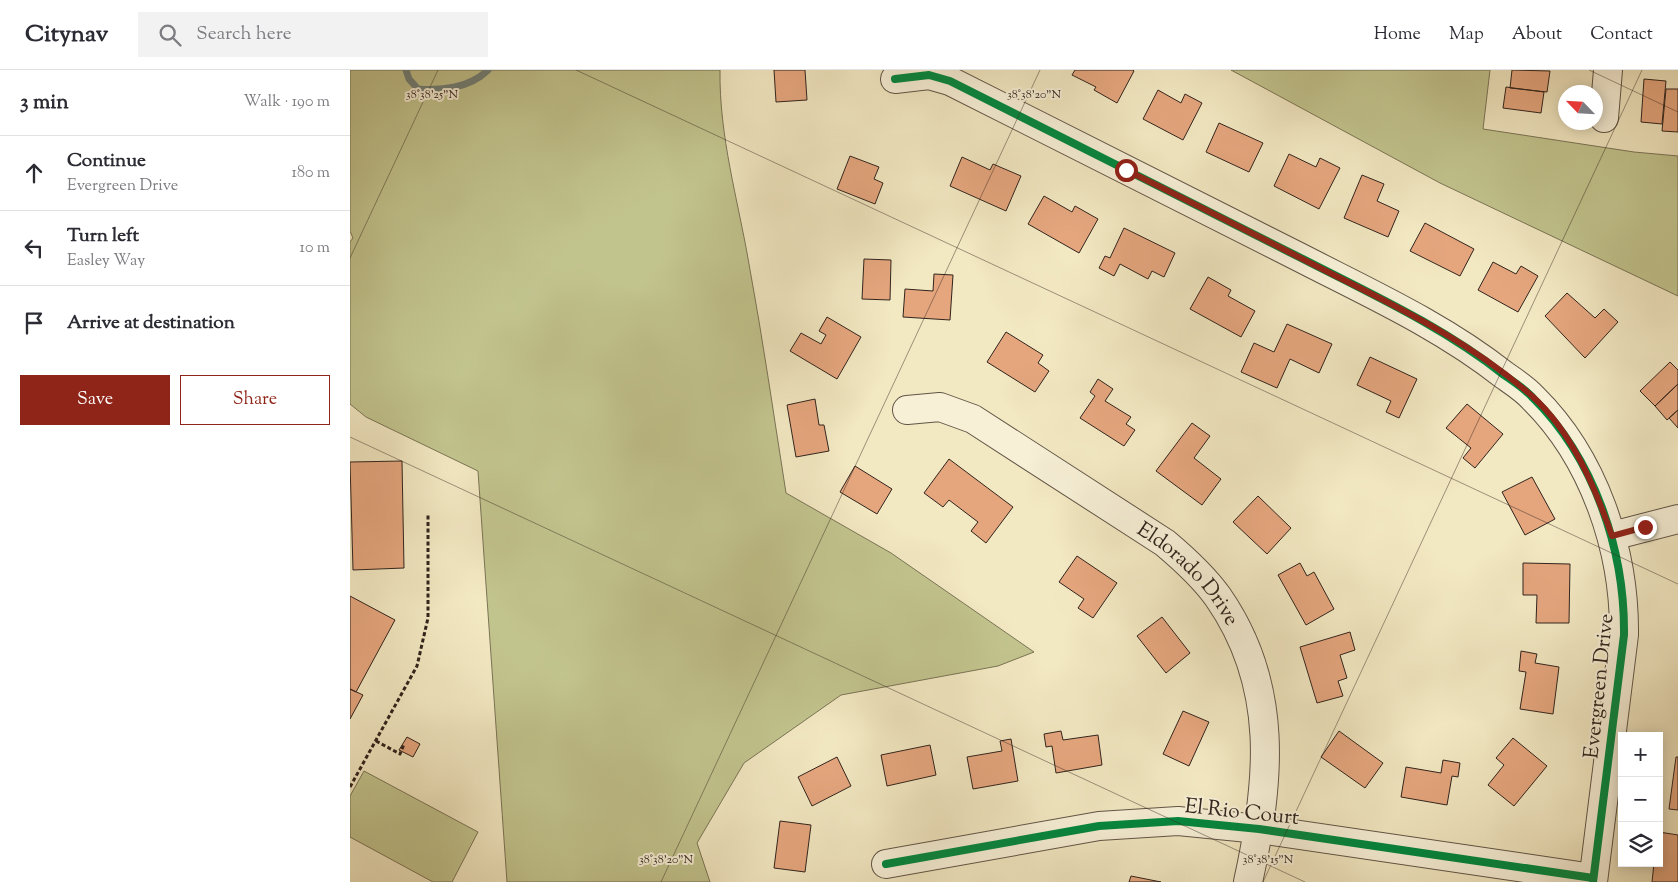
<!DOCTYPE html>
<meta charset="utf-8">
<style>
:root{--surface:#fff;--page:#f2f2f3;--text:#2b2b33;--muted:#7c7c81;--line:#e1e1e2;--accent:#8f2418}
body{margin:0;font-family:"Sorts Mill Goudy",serif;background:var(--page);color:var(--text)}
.controls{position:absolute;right:15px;bottom:15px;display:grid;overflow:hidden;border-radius:0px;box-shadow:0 2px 12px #0003}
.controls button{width:45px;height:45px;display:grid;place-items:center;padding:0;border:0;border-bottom:1px solid var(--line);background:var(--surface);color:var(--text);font:25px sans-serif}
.compass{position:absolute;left:1208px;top:15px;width:45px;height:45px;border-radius:50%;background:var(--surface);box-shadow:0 2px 12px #0003;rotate:295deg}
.stop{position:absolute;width:15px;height:15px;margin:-11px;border:4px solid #8f2418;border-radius:50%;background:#fff}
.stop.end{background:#8f2418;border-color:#fff;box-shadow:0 1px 5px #0008}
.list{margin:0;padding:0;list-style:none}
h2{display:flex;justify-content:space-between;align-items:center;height:65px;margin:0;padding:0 20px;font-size:21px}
h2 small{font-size:16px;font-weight:400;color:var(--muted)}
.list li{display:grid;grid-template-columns:32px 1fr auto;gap:15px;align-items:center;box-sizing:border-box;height:75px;padding:0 20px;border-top:1px solid var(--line)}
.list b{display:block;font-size:19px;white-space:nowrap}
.list p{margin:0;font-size:16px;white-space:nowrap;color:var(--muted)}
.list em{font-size:16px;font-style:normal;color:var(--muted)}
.actions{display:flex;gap:10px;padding:15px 20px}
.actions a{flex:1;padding:11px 0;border:1px solid var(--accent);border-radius:0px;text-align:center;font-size:18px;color:var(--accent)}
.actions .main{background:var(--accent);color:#fff}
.icon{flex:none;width:28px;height:28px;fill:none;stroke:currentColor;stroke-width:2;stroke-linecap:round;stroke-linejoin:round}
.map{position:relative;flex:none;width:1328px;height:812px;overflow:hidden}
header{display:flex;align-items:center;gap:30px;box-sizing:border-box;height:70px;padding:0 25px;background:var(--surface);border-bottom:1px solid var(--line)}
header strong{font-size:24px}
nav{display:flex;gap:28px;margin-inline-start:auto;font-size:18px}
.search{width:350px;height:45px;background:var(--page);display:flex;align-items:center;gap:12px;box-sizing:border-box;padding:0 18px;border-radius:0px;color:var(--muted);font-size:19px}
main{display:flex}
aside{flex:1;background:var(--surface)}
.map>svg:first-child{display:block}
</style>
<header>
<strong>Citynav</strong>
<div class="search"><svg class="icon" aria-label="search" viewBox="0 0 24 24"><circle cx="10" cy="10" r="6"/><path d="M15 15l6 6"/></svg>Search here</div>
<nav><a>Home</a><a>Map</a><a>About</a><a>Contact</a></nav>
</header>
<main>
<aside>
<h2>3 min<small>Walk · 190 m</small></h2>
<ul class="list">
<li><svg class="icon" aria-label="ahead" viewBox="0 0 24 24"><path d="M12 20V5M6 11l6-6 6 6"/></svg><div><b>Continue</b><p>Evergreen Drive</p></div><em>180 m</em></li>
<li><svg class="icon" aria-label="left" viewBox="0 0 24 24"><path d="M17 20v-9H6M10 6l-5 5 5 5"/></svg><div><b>Turn left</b><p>Easley Way</p></div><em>10 m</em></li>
<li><svg class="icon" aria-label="arrive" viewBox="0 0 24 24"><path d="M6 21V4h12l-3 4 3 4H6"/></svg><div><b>Arrive at destination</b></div></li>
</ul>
<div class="actions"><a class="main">Save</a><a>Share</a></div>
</aside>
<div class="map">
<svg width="1328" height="812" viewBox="0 0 1328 812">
<rect width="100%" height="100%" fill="#f2e8c2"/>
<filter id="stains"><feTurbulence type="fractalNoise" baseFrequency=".004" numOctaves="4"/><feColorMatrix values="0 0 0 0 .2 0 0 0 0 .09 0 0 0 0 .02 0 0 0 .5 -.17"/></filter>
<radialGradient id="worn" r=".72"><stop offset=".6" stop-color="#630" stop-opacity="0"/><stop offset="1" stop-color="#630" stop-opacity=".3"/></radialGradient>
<path fill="#c2c48e" stroke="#7a7456" d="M0 0H370C369 66 388 130 399 194 413 270 424 347 436 423L541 483 684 582 648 596 491 625 394 693 347 773 360 812H157L128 401 16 347 0 334V172L3 168 0 161Z
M881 0H1140L1133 59 1284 82 1328 86V226L1090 113Z
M14 701 128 762 102 812H83L0 767V726Z"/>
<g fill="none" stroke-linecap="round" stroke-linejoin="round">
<path stroke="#71817a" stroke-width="7" d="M56 0 59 9 68 19C91 21 120 18 138 0"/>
</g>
<path fill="#e5a67e" stroke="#31241d" d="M424 0H455L457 30 426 32Z
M725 0H783L784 1 767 33 744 20 746 17 722 5Z
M1162 0 1200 1 1197 22 1160 18Z
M1294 9 1316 11 1312 54 1291 52Z
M1156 17 1194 22 1191 43 1153 38Z
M1316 19H1328V62L1312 61Z
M808 20 831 33 835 24 852 33 833 70 793 49Z
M869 53 913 73 899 102 856 82Z
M939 84 966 97 970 88 990 98 969 139 924 116Z
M500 86 529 97 524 109 533 113 525 134 487 119Z
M612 87 640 100 643 94 671 106 656 141 600 116Z
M1012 105 1034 114 1027 131 1049 141 1038 167 994 148Z
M694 126 722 142 725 136 748 149 729 183 678 154Z
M1075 153 1124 179 1110 206 1060 181Z
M774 158 825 183 814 207 802 201 798 209 770 194 764 206 749 198 755 186 760 188Z
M514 189 541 190 540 230 512 229Z
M1143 192 1166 204 1171 196 1188 206 1168 242 1128 220Z
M584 204 603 205 600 250 553 247 555 219 583 221Z
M858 207 881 220 878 226 905 241 891 267 840 239Z
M1217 223 1245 248 1254 239 1268 252 1235 288 1195 246Z
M477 247 511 267 487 309 440 281 451 263 471 274 476 265 469 261Z
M937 254 982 274 969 303 940 289 927 318 891 302 904 273 924 282Z
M656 262 693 285 688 293 699 301 685 322 637 292Z
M1020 287 1067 309 1049 348 1036 342 1041 331 1007 315Z
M1320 292 1328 300V314L1305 336 1290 321Z
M748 309 763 319 755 331 781 347 776 354 785 360 774 376 730 348 745 326 740 322Z
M1328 314V340L1317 350 1305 336Z
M465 329 469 355H474L479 381 446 387 437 335Z
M1117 334 1153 364 1125 398 1113 388 1121 378 1096 358Z
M1328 340V358L1319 348Z
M842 353 860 366 844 388 871 409 852 435 806 401Z
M599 389 663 437 636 473 621 461 628 452 599 430 593 437 574 423Z
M52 391 54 498 3 500 0 392Z
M505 396 542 419 527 444 490 422Z
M1182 407 1205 449 1175 465 1152 422Z
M908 426 941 458 917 484 883 452Z
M727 486 767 513 743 548 728 538 734 529 709 512Z
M950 493 957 506 964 502 984 539 956 555 928 505Z
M1173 493 1220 494 1219 553H1186L1187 525H1173Z
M0 526 45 550 6 622 0 619Z
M812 547 840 583 816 603 787 566Z
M1000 562 1005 580 990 585 997 608 988 611 993 626 967 633 950 577Z
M1171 581 1187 584 1185 593 1209 597 1203 644 1170 639 1176 602 1169 601Z
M0 619 13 625 0 649Z
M833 641 859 652 839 696 813 684Z
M711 661 713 670 748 665 752 695 706 703 702 676 696 677 694 664Z
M989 661 1033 693 1015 718 971 687Z
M57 667 70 674 63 687 49 680Z
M1163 668 1197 696 1164 736 1138 715 1154 695 1146 688Z
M661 669 668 711 623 719 617 687 652 681 650 671Z
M580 675 586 705 537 716 531 685Z
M487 687 501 716 462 736 448 707Z
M1326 687H1328V740L1319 739Z
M1093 690 1110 693 1108 707 1102 706 1097 735 1051 727 1056 697 1091 703Z
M430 751 461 755 455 802 424 798Z
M1309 762 1328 765V812H1302L1304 793H1309Z
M781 806 811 812H779Z"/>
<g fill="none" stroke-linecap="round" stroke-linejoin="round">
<g stroke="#615546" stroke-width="30">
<g id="minor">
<path d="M545 9 579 5 600 11C716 69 832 128 949 187 1019 223 1092 256 1154 305 1164 312 1175 319 1183 328 1244 388 1275 480 1274 565L1243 812"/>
<path d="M1254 48 1258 0"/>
<path id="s1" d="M557 340 590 337 623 349 815 473C834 489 853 506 868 527 930 616 920 712 898 812"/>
<path d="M1262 466 1328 449"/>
<path d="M536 794 749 756 828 751 909 759 1243 808"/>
</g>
</g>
<path stroke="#31241d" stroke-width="3" stroke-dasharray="4 2.5" stroke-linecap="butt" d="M26 671 50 684 54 674
M0 717 67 596 78 548V443"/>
<use href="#minor" stroke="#f7f0d7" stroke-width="28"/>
<g stroke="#f7f0d7" stroke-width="11">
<path id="cycleway" d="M545 9 579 5 600 11C716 69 832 128 949 187 1019 223 1092 256 1154 305 1164 312 1175 319 1183 328 1244 388 1275 480 1274 565L1243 812
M536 794 749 756 828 751 909 759 1243 808"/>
</g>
<use href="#cycleway" stroke="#00873e" stroke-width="8"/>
</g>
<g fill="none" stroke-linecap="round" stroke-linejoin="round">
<path stroke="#8f2418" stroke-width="6" d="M776 100C845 134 913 169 982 204 1052 239 1123 274 1182 326 1222 362 1245 417 1262 466L1295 457"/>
</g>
<path fill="none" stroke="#31241d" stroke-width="1" stroke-opacity="0.45" d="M226 0 1328 514M1239 0 1328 42M0 188 88 0M0 367 955 812M311 812 690 0M913 812 1292 0"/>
<g text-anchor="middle" stroke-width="4" stroke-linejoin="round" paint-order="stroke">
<g font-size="21" fill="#31241d" stroke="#f7f0d7">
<text dy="7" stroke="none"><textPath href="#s1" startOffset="335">Eldorado Drive</textPath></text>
<text transform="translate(1248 616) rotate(-84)" y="7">Evergreen Drive</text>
<text transform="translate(892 741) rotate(6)" y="7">El Rio Court</text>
</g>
</g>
<g font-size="12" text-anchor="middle" fill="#31241d" stroke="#f7f0d7" stroke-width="4" stroke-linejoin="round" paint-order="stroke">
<text x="82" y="28">38°38'25"N</text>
<text x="684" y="28">38°38'20"N</text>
<text x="316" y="793">38°38'20"N</text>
<text x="918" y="793">38°38'15"N</text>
</g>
<rect width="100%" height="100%" filter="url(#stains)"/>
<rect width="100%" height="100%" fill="url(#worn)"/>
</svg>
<div class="controls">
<button>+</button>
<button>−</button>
<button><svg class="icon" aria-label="layers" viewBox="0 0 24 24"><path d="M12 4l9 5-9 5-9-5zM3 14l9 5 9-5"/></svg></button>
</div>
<svg class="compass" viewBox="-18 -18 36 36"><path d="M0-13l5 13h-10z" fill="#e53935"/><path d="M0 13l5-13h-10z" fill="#7c7c81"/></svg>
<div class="stop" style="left:776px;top:100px"></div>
<div class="stop end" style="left:1295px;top:457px"></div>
</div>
</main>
